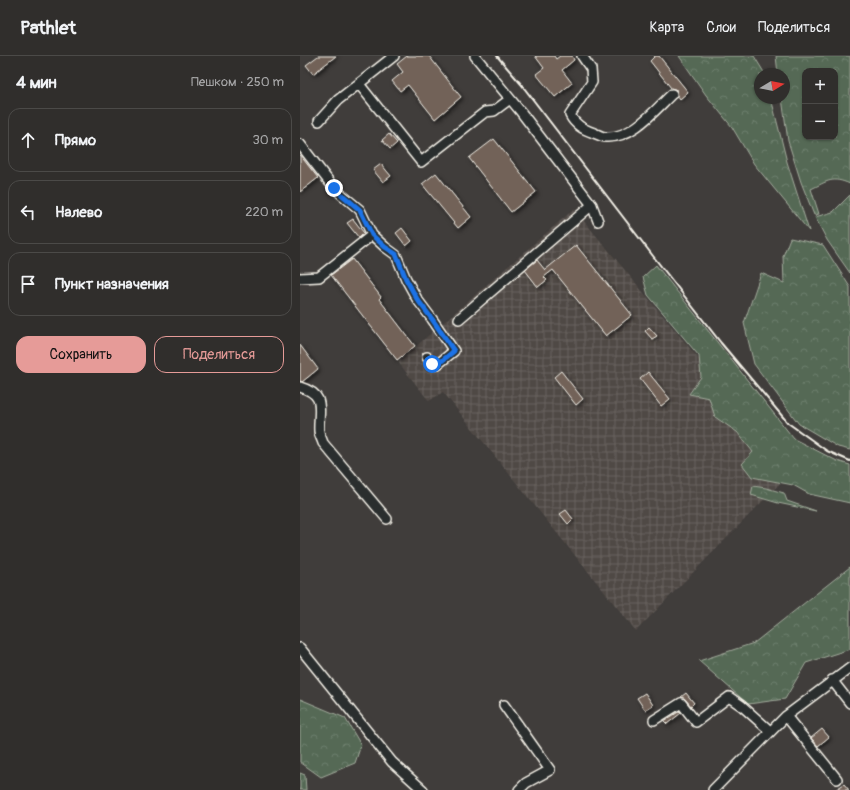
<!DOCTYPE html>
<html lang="ru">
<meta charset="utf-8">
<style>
:root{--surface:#302e2c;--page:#3c3a38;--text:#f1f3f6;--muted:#a8a8a9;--line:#4b4a48;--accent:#e69b98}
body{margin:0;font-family:Pangolin,sans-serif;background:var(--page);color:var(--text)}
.controls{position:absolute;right:12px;top:12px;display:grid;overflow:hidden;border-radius:8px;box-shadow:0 1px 3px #0004}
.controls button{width:36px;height:36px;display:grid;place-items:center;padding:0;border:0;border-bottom:1px solid var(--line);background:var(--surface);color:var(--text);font:20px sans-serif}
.compass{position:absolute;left:454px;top:12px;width:36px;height:36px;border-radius:50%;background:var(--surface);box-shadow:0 1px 3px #0004;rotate:80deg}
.stop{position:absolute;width:12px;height:12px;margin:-9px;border:3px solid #1a73e8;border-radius:50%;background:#fff}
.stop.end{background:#1a73e8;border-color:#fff;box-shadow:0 1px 4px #0008}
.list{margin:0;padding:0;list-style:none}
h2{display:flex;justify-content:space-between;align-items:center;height:52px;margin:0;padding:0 16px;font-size:17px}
h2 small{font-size:13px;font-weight:400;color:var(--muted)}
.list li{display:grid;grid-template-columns:26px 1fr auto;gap:12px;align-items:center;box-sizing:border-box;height:64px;margin:0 8px 8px;padding:0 8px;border:1px solid var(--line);border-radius:12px}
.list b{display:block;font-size:15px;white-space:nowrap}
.list em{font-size:13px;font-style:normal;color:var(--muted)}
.actions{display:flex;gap:8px;padding:12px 16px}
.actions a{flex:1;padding:9px 0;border:1px solid var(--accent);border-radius:12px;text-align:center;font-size:14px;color:var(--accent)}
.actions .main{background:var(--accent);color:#111}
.icon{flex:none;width:22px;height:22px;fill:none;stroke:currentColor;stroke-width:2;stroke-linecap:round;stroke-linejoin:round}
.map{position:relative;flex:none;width:550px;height:734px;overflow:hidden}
header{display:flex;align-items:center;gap:24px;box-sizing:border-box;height:56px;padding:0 20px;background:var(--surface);border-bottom:1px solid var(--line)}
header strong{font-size:19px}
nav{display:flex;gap:22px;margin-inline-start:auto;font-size:14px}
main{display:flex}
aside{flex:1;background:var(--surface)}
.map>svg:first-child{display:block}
</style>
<header>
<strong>Pathlet</strong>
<nav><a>Карта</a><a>Слои</a><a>Поделиться</a></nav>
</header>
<main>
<aside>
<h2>4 мин<small>Пешком · 250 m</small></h2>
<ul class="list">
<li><svg class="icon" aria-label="ahead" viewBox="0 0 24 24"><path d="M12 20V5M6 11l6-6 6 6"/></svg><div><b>Прямо</b></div><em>30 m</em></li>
<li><svg class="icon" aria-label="left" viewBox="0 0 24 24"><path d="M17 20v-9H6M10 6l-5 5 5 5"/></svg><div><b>Налево</b></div><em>220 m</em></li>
<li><svg class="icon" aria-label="arrive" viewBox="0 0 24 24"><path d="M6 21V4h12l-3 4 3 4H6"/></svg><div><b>Пункт назначения</b></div></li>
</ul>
<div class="actions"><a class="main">Сохранить</a><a>Поделиться</a></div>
</aside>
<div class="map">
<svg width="550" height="734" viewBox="0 0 550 734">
<defs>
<pattern id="industrial-grid" width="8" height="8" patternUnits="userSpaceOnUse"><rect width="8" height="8" fill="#4f4844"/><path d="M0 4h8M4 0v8" fill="none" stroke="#69635f"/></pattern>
<pattern id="forest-crowns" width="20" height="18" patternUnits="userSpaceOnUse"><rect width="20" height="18" fill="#546955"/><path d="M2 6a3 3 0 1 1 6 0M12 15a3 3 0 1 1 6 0" fill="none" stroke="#6d7f6d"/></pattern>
<filter id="shadow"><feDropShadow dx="2" dy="2" stdDeviation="2" flood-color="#0009"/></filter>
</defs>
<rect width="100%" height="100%" fill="#403d3b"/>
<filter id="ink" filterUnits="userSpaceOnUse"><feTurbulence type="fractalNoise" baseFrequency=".025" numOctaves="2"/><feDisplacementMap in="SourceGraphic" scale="8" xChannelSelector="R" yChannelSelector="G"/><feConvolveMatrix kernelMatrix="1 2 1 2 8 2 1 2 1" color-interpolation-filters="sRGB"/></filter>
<g filter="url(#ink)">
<path fill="url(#industrial-grid)" d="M274 153 492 415 336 575 143 336 129 345 98 306Z"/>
<path fill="url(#forest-crowns)" stroke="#a4ad9e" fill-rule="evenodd" d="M379 0H454L465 18H460V42H471L487 106 509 175 454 108 432 71 406 39Z
M476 0H550V128C532 120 528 125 511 133L519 158 514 159 501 126 488 85 482 42H484V18H478ZM505 15H535V81H505Z
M550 139V217L527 184 515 161 533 156Z
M490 182 523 189 550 231V394L538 391 499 368 454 308 444 267 461 217 484 227 483 200Z
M356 209 494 383 537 405 550 409V447L509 438 493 429 452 421 442 408 453 396 437 376 415 361 409 342 389 338 401 321 399 300 348 239 343 221Z
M453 430 466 432 484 437 487 445 516 455 478 447 451 439Z
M550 511V593L506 607 485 643 448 648 399 605 454 587Z
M0 643 45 662 61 689 55 707 21 721 0 706Z
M0 717 5 719 6 734H0Z"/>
<path fill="#726259" stroke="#f4f1e8" filter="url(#shadow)" d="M18 0H36L13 18 6 9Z
M107 0H129L161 41 135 63 108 29 100 35 92 25 103 16 97 8Z
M235 0H254L256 3 260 0H272L274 4 262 14 272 27 255 41 236 18 244 12Z
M355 0H359L388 36 380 43 378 40 377 34 371 32 350 5Z
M89 78 97 87 90 93 82 84Z
M194 83 236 136 211 156 169 102Z
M0 99 18 122 0 136Z
M81 108 91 120 83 126 73 114Z
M136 117 171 161 158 172 122 128Z
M53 163 64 177 59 182 47 167Z
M102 172 112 185 106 190 96 177Z
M276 189 332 259 306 280 253 214 244 221 247 224 238 231 225 214 237 204 245 214Z
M52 203 81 241 79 243 115 290 97 304 31 219Z
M349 271 357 280 352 283 345 275Z
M0 289 18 313 2 326 0 325Z
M261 315 283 343 276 349 254 321Z
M348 316 370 343 361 350 340 323Z
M266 454 273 463 268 468 260 458Z
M345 637 353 649 345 654 337 642Z
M386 637 394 647 391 650 385 643 381 641Z
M380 655 381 657 367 668 364 665Z
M522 673 529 681 518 690 511 682Z
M544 728 549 734H535Z"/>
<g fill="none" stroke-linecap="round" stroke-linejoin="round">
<g stroke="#f4f1e8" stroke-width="12">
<path id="minor" d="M175 0 221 56 292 149 298 165
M282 0 291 13 292 26 270 59C275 69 283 73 294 77 297 78 302 81 305 81 332 83 354 55 372 38
M59 28 121 106 185 56 194 55 210 43
M19 65 38 44 94 0
M0 88 34 132 60 154 72 179 85 191 96 199 106 223 117 243 132 263 154 295 138 308H132L127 301
M0 222 19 221 72 179
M159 263 292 149
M0 331C27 339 18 353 19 375 19 379 22 383 23 387L87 463
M0 592 92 706 123 734
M532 624 550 647
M204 649 250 714 226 727 219 734
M486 660 537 723
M354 664 381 647 396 666 429 641 442 650 470 675
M413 734 486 660 550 612"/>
</g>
<use href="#minor" stroke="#2a2d2e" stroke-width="9"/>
<path stroke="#f4f1e8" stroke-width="2" d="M197 0 221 28 353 200 421 287 488 367 527 395 550 405"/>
</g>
</g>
<g fill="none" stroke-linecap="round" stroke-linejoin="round" filter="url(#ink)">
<path stroke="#1a73e8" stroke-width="5" d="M34 132 60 154 72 179 85 191 96 198 106 223 117 243 132 263 154 295 138 308H132"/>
</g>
</svg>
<div class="controls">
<button>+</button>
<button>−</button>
</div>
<svg class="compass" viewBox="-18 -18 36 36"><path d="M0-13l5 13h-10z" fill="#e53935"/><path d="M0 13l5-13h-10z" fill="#a8a8a9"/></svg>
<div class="stop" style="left:132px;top:308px"></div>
<div class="stop end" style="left:34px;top:132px"></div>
</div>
</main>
